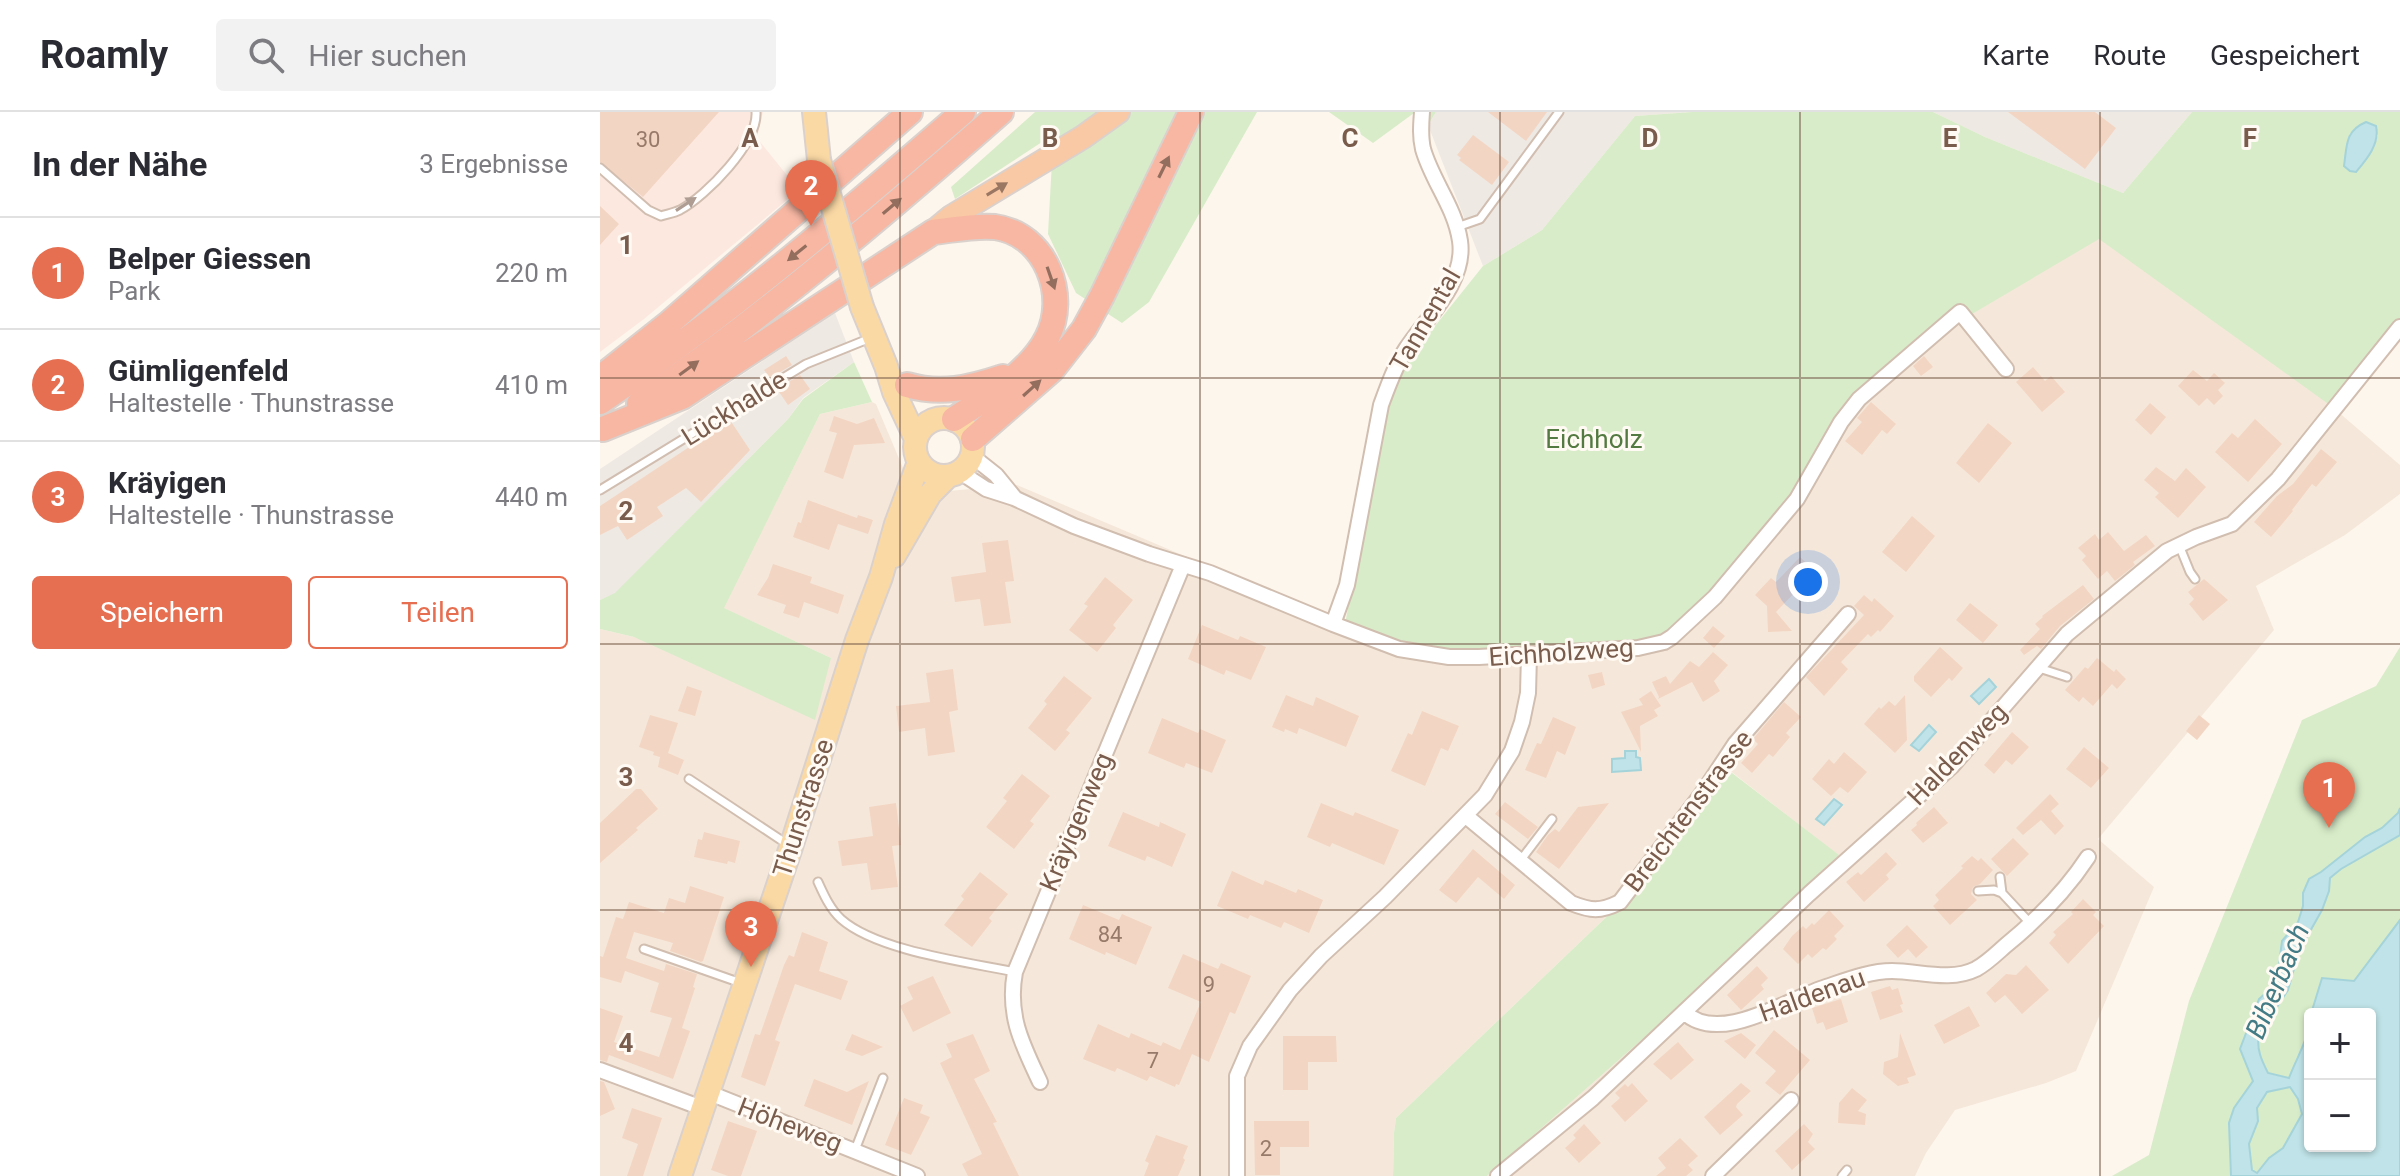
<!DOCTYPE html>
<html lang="de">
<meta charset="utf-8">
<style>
:root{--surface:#fff;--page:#f2f2f3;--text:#2b2b33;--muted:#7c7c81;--line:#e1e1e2;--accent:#e76f51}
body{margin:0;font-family:Roboto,sans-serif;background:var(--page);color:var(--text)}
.controls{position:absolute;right:24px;bottom:24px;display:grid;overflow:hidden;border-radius:8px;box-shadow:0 2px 6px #0004}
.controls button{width:72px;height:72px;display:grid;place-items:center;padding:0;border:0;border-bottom:2px solid var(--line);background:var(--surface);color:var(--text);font:40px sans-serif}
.you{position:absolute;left:1208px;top:470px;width:28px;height:28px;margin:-20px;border:6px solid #fff;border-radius:50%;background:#1a73e8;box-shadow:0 0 0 12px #1a73e833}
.badge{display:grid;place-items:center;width:52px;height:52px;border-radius:50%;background:var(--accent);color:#fff;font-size:26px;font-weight:700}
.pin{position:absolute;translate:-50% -66px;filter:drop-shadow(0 2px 4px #0008)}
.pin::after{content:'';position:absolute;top:42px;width:28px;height:24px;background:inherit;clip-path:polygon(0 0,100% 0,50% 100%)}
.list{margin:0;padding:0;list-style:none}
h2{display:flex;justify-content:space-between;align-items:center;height:104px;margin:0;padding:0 32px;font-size:34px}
h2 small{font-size:26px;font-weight:400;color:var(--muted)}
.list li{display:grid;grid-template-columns:52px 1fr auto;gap:24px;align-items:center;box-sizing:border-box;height:112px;padding:0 32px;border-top:2px solid var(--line)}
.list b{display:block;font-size:30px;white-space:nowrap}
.list p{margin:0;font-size:26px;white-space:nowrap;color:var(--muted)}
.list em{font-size:26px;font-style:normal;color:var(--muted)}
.actions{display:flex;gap:16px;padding:24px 32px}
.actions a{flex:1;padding:18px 0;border:2px solid var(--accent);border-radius:8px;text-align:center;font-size:28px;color:var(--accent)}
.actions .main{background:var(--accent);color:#fff}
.icon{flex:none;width:44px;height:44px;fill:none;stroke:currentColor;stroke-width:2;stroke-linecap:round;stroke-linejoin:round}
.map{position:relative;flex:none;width:1800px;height:1064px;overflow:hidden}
header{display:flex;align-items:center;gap:48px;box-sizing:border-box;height:112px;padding:0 40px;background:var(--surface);border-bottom:2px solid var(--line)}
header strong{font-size:38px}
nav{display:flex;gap:44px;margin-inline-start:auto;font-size:28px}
.search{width:560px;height:72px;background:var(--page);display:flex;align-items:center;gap:20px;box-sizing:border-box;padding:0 28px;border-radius:8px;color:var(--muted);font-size:30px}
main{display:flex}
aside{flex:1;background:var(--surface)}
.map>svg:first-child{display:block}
</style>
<header>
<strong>Roamly</strong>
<div class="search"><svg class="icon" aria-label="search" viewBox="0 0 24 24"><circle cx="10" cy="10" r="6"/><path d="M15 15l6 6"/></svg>Hier suchen</div>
<nav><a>Karte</a><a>Route</a><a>Gespeichert</a></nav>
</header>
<main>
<aside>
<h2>In der Nähe<small>3 Ergebnisse</small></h2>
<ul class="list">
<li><span class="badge">1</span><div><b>Belper Giessen</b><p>Park</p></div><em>220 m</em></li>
<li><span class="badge">2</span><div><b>Gümligenfeld</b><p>Haltestelle · Thunstrasse</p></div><em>410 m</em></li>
<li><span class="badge">3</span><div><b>Kräyigen</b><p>Haltestelle · Thunstrasse</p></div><em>440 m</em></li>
</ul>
<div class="actions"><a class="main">Speichern</a><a>Teilen</a></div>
</aside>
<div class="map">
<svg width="1800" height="1064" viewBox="0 0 1800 1064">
<rect width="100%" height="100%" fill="#fdf6ec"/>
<path fill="#f5e8da" d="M1499 126 1715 280 1800 353V382L1745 423 1656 474 1674 518 1498 727 1554 775 1476 959 1446 971 1355 998 1326 1041 1315 1064H887L1063 909 1238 743 1124 654 1021 791 796 1006 794 1021 793 1064H0V517L34 525 231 546 123 496 220 302 272 290 276 292 314 382 417 373 745 512 1250 298 1340 221Z"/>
<path fill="#fde8e0" d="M0 0H163L157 26 199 78 44 207 0 240Z"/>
<path fill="#efe9e4" d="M836 0H1092L1035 4 942 118 883 154 828 13Z
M1333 0H1592L1523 81 1385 25Z
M235 201 254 250 203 286 188 307 15 482 0 488V357Z"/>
<path fill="#d8ecc9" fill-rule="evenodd" d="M435 0H657L549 190 522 211 476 181 448 122 452 49 445 28 355 87 351 75Z
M729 0H836L828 13 814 1 773 31Z
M1092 0H1333L1385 25 1523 81 1592 0H1800V226L1762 266 1731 294 1499 127 1340 221 1250 298 1173 417 1071 522 1039 533 934 540 818 539 745 512 780 326 796 267 823 229 883 154 942 118 1035 4ZM1750 21 1778 23 1774 36 1756 60 1746 42Z
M254 250 272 290 220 302 124 496 231 546 215 608 34 525 0 517V488L15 481 188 307 203 287Z
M1800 535V1064H1512L1549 1043 1589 889 1702 608 1776 574ZM1710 902H1770V1034H1710Z
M1123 654 1239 743 1063 909 887 1064H793L794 1021 796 1006 1021 791Z"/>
<path fill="#bfe3e8" stroke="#a5d3da" stroke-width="2" fill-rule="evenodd" d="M1766 10 1776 14C1780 32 1767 47 1756 60L1750 59 1744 54C1747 33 1745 19 1766 10Z
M1389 567 1396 575 1379 592 1371 584Z
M1329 613 1336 620 1319 639 1311 633Z
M1025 639H1036V645L1040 646 1041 658 1012 660V647L1025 646Z
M1234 687 1242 693 1224 713 1216 707Z
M1800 696V723L1741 757 1730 766 1729 779 1722 798 1699 839 1688 878 1659 923C1656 937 1662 949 1668 961L1689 966C1696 947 1707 930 1710 911V1034H1770V902H1711L1722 866 1754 869 1800 808V1064H1631L1629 1011 1634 996 1653 969 1640 937 1659 887 1669 878 1679 853 1682 829 1698 810 1703 794V781L1709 767 1721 760 1765 725 1782 716 1798 701ZM1690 975 1698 987 1702 1002 1683 1036 1669 1046 1657 1061 1652 1058 1649 1032 1658 1009 1657 996 1667 980Z"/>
<path fill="#f3d5c3" d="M0 0H119L43 85 0 50Z
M888 0H947L926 29Z
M1408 0H1495L1516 16 1485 57Z
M873 23 909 50 892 73 859 48 861 46 857 43Z
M0 94 19 112 0 133Z
M186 244 192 253 170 266 164 258Z
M1324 244 1333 255 1321 264 1313 254Z
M1433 255 1445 269 1451 264 1465 280 1442 300 1416 270Z
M1593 258 1607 269 1614 261 1625 271 1618 278 1623 284 1614 293 1607 286 1599 294 1578 274Z
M200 263 210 277 188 293 177 277Z
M1271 290 1296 312 1287 322 1282 318 1262 343 1245 329 1262 310 1257 306Z
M1550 291 1566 305 1551 323 1535 308Z
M234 304 257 312 274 306 285 331 254 333 243 367 224 360 237 321 229 319Z
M1655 307 1682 332 1648 370 1615 340 1632 321 1638 326Z
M130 308 150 338 101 390 86 376 57 395 63 404 27 428 18 414 0 423V394Z
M1388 311 1412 331 1379 371 1356 351Z
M1721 337 1737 350 1716 375 1712 372 1692 398 1693 399 1671 425 1654 410 1677 384 1693 372Z
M1556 355 1575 369 1586 356 1606 375 1578 406 1555 385 1559 381 1544 368Z
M208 388 257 406 258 403 273 408 268 422 238 412 229 438 193 425 198 410 201 411Z
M1312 404 1335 424 1306 460 1282 440Z
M1508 420 1524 439 1546 423 1555 434 1533 450 1535 453 1515 469 1507 459 1498 467 1482 448 1486 444 1478 436 1495 422 1499 428Z
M408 428 414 469 405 470 411 511 384 514 380 487 355 490 351 465 386 460 382 431Z
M1200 445 1215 459 1176 500 1192 519 1168 520 1167 494 1155 483 1171 466 1176 470Z
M173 452 212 465 210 471 244 483 238 502 204 490 199 506 183 501 186 493 157 483 168 466Z
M505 465 533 488 513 513 516 516 497 540 469 518 488 494 484 492Z
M1604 467 1628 488 1603 509 1589 492 1594 487 1588 480Z
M1483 473 1494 487 1460 514 1441 537 1437 534 1424 543 1420 538 1440 517 1435 512 1443 505 1442 504Z
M1264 483 1272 490 1274 486 1294 504 1280 520 1278 518 1271 525 1268 522 1241 550 1248 557 1224 584 1206 565 1264 503 1254 494Z
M1370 491 1398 513 1383 531 1356 508Z
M602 513 638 528 640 524 666 535 651 568 626 558 624 563 588 547Z
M1113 514 1125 524 1114 536 1103 526Z
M1340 535 1363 556 1352 569 1349 566 1331 585 1314 569V564Z
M1113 540 1128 553 1114 569 1120 579 1103 590 1092 570 1058 587 1059 585 1052 570 1066 564 1070 572 1090 549 1099 555Z
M1497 546 1514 560 1516 557 1526 567 1517 577 1512 572 1493 594 1483 585 1479 590 1465 578 1485 555 1488 557Z
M353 557 358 598 349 600 355 640 328 644 325 616 299 620 296 594 330 590 326 561Z
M1002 560 1005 573 992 577 988 563Z
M464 564 492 586 466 618 470 621 455 639 428 616 447 592 444 589Z
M87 574 102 579 95 604 78 599Z
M1051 579 1061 594 1054 598 1058 604 1040 614 1041 640 1021 600 1043 593 1039 587Z
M686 583 713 594 716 585 759 604 746 635 699 616 697 622 685 617 684 620 672 615Z
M1305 583 1307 628 1295 641 1264 612 1279 595 1281 597 1289 589 1295 594Z
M1184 590 1201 605 1186 621 1190 625 1173 645 1169 642 1152 661 1141 651 1158 632 1153 627Z
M822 599 859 614 848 639 841 636 825 674 791 659 808 621 812 623Z
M50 603 78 611 68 641 84 648 78 663 58 655 60 645 53 643 54 640 39 635Z
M1599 603 1610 612 1597 628 1586 619Z
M953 605 976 615 965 643 957 639 946 666 925 658 937 631 941 632Z
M562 606 598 621 600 617 626 628 612 661 586 651 584 656 548 641Z
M1412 620 1429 635 1412 653 1406 648 1394 662 1384 653Z
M1484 635 1509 656 1491 676 1466 657Z
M1244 640 1267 660 1248 681 1240 675 1231 684 1212 667 1229 647 1234 652Z
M422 662 450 684 430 709 434 712 414 737 386 715 407 689 403 686Z
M36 677H41L58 697 36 716 38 718 0 751V711Z
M1450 682 1459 692 1451 699 1464 714 1455 723 1441 708 1423 723 1416 716Z
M905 690 938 715 928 727 895 702Z
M296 691 301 733 292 734 298 775 271 778 267 751 242 754 238 729 273 724 269 695Z
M721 691 753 704 755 700 799 718 784 753 732 731 730 735 707 725Z
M1009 691 959 757 936 740 948 723 955 717 959 720 978 695Z
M1334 695 1348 711 1323 731 1311 718 1317 713 1316 711Z
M523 700 559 715 560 710 586 722 572 755 547 744 545 749 508 734Z
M104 720 140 729 135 751 128 749 127 752 94 745 98 727 102 728Z
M1413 726 1429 742 1407 764 1391 747Z
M873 737 915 773 904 787 878 765 856 791 839 778Z
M1286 740 1297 752 1286 763 1289 767 1264 790 1246 770 1258 760 1261 763Z
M1372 744 1378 749 1381 746 1393 758 1380 772 1373 775 1371 782 1377 788 1350 813 1333 794 1339 788 1335 783 1363 756 1361 754Z
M632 759 663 773 665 768 696 781 698 777 723 788 709 821 684 810 681 816 650 803 648 807 617 794Z
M380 760 408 782 389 806 392 809 372 835 344 813 364 787 361 784Z
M90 774 124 785 103 849 101 850 70 839 73 831 34 820 26 846 64 859 66 852 97 862 93 875 95 876 82 916 90 919 73 967 9 943 7 950 0 948V896L23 904 14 930 59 945 72 906 50 900 59 871 25 859 21 871 0 865V844L3 845 16 805 23 807 29 790 64 801 69 786 85 791Z
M1483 787 1496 800 1493 803 1504 814 1468 852 1449 831 1456 823 1453 820 1473 802 1471 800Z
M483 793 519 808 522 802 552 815 536 853 506 840 505 843 469 827Z
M1229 798 1244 814 1234 824 1237 827 1226 838 1223 836 1212 846 1208 842 1198 852 1183 837 1192 824 1203 814 1206 817 1212 811 1214 813Z
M1307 813 1328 835 1316 846 1308 837 1298 846 1286 833Z
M202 820 228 830 219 859 248 869 241 888 195 872 175 928 180 930 165 974 141 965 155 922 160 923 184 853 189 843 194 845Z
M583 842 618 857 621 851 651 864 635 902 630 900 609 950 592 942 579 973 576 972 575 975 550 964 547 969 517 956 515 960 483 947 498 912 529 926 531 921 561 934 563 930 580 938 601 890 568 876Z
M1426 853 1449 878 1422 902 1405 883 1395 891 1386 881 1406 862 1416 863Z
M1157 854 1168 866 1161 873 1164 877 1141 898 1127 883Z
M333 864 351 901 313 920 300 894 313 887 307 875Z
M1290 874 1292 878 1298 876 1303 892 1300 893 1303 900 1280 908 1271 880Z
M1241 887 1248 910 1226 918 1223 910 1217 912 1212 896Z
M1369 894 1380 914 1344 932 1334 913Z
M1174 918 1210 948 1180 983 1165 971 1176 959 1155 941Z
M1141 921 1156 933 1145 947 1124 929Z
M1300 921 1316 963 1307 966 1309 971 1298 974 1283 962 1284 950 1298 945Z
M252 922 283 935 262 944 245 938Z
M373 922 390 959 374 967 397 1010 393 1011 419 1064H368L362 1052 382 1042 340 951 352 945 346 932Z
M683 924H736L737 950H708V978H683Z
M1078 930 1094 948 1071 968 1053 952Z
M214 967 247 980 269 969 252 1013 204 994Z
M0 969 4 970 15 997 0 1004Z
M1032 971 1048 989 1025 1010 1011 994 1020 986 1015 981 1025 972 1028 975Z
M1141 971 1151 979 1137 992 1136 995 1143 1003 1120 1023 1104 1005Z
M1252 976 1267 988 1258 999 1266 1002 1265 1013 1238 1011 1239 991Z
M304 986 323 993 320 1001 330 1005 311 1043 285 1033Z
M32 996 62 1006 43 1064H27L38 1032 22 1026Z
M128 1009 157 1019 141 1064H128L111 1058Z
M654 1009H709V1035H680V1063H655Z
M984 1012 1001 1031 979 1051 965 1036 976 1026 973 1023Z
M1204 1012 1213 1022 1208 1030 1215 1037 1192 1058 1175 1039Z
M556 1023 588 1034 583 1046 585 1048 578 1064H544L549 1051 545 1049Z
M1080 1026 1098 1044 1088 1053 1093 1058 1086 1064H1056L1066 1056 1058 1046Z"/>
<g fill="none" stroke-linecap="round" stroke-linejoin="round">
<g stroke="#d1beb0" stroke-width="11">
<path id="service" d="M0 56 48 98 61 104C67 102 74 101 80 98 106 84 158 31 156 0
M857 115 880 107 959 0
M0 378 206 252 273 225
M1579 433 1590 460 1595 467
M1439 556 1467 565
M89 667 187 732
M920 749 952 707
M1400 765 1402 781
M218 770C224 783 230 797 241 807 277 839 367 850 415 860
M1378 779 1394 778 1402 781 1430 811
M44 837 141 871
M255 1038 283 966
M1242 1064 1247 1058"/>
</g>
<g stroke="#d1beb0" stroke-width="18">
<path id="minor" d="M372 344 396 363 414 385
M360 360 386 377 414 386 474 414 549 442 610 461 733 512 799 537 849 545H879L1038 536 1064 530 1072 525 1115 485 1197 387 1241 310 1259 287 1360 200 1406 257
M733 512 747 473 781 293C788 274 795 254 806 237 827 205 866 170 860 129 855 95 832 69 823 37 820 24 821 13 822 0
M866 704 971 791C991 799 1000 800 1020 790L1104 679 1135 632 1248 502
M1084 900C1119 934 1188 887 1226 875 1247 868 1270 859 1292 859 1319 859 1350 870 1376 857 1387 851 1396 842 1405 834 1437 808 1465 780 1488 745
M0 958 102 996
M440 970C422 932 407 903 415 860L583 453
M107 980 317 1064
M637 1064V964L650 934 690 878 721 844 785 785 885 683 912 639 922 610 928 581 929 543
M898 1064 993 986 1209 782 1352 654 1467 522 1567 439 1596 425 1632 412 1678 367 1800 215
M1113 1064 1191 988"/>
</g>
<g stroke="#dad1cd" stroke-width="26">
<path id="primary" d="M214 0 219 48
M262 195 286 254 294 280 316 327
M315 335a29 29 0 1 1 58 0a29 29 0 1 1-58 0Z
M294 444 330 382 348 364
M80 1064 191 735 257 528 281 465 296 412 319 350"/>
</g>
<g stroke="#dad1cd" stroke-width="26">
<path id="trunk" d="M333 120 351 105 483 25 518 0"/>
</g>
<g stroke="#dad1cd" stroke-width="28">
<path id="motorway" d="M0 266 68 212 310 0
M307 273C341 283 370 276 403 265
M0 290C128 202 246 102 363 0
M39 292C166 203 284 103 401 0
M3 317 82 285 333 120C353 118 374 113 395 115 446 122 469 184 447 226 430 260 385 287 354 307
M373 327 452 258 484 217 502 184 591 0"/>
</g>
<use href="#service" stroke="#fff" stroke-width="7"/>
<use href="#minor" stroke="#fff" stroke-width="14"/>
<use href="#primary" stroke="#fbd9a5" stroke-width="22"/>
<use href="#trunk" stroke="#f9c8a4" stroke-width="22"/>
<use href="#motorway" stroke="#f7b7a3" stroke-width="24"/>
<g stroke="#dad1cd" stroke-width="26" stroke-linecap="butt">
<path id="primary-bridge" d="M219 48 262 195"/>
</g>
<use href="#primary-bridge" stroke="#fbd9a5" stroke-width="22"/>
</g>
<defs><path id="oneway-solid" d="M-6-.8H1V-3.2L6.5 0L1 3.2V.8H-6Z" transform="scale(2)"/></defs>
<g fill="#936e5e">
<use href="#oneway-solid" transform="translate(564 55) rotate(-64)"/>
<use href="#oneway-solid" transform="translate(292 94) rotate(-40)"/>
<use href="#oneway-solid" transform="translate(197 141) rotate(141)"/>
<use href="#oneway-solid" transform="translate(451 166) rotate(71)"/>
<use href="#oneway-solid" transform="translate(89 256) rotate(-36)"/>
<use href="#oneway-solid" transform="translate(432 276) rotate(-42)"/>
</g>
<use fill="#9a7763" href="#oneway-solid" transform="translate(397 77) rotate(-31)"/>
<use fill="#af9d94" href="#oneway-solid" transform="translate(86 92) rotate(-33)"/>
<path fill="none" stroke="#7a5c4d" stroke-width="2" stroke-opacity="0.55" d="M300 0V1064M600 0V1064M900 0V1064M1200 0V1064M1500 0V1064M0 266H1800M0 532H1800M0 798H1800"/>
<g text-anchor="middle" stroke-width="6" stroke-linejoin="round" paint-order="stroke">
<g font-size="22" fill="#987a6a">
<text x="48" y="35">30</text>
<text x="510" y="830">84</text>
<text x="609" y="880">9</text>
<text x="553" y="956">7</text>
<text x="666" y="1044">2</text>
</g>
<g font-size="26" fill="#7a5c4d" stroke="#fffaf3">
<text transform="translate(825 208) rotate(-60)" y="9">Tannental</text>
<text transform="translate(134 296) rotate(-32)" y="9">Lückhalde</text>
<text transform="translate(961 540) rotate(-4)" y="9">Eichholzweg</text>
<text transform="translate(1357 642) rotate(-46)" y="9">Haldenweg</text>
<text transform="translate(203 696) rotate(-72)" y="9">Thunstrasse</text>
<text transform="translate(1088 699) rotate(-53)" y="9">Breichtenstrasse</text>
<text transform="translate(476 710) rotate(-67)" y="9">Kräyigenweg</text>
<text transform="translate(1212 883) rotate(-20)" y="9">Haldenau</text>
<text transform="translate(190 1013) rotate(21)" y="9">Höheweg</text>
</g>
<g font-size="26" fill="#537a41" stroke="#fffaf3">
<text x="994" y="336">Eichholz</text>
</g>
<g font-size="28" font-style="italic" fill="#437c86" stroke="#fffaf3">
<text transform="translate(1677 869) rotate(-67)" y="10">Biberbach</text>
</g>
</g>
<g font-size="26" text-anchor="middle" font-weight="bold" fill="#7a5c4d" stroke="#fffaf3" stroke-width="6" stroke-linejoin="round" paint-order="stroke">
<text x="150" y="35">A</text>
<text x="450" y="35">B</text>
<text x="750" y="35">C</text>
<text x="1050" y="35">D</text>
<text x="1350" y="35">E</text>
<text x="1650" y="35">F</text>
<text x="26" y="142">1</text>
<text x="26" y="408">2</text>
<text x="26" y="674">3</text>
<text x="26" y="940">4</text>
</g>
</svg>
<div class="controls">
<button>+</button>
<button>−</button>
</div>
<div class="you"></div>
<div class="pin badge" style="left:1729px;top:716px">1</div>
<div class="pin badge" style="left:211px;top:114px">2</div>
<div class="pin badge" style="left:151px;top:855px">3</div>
</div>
</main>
